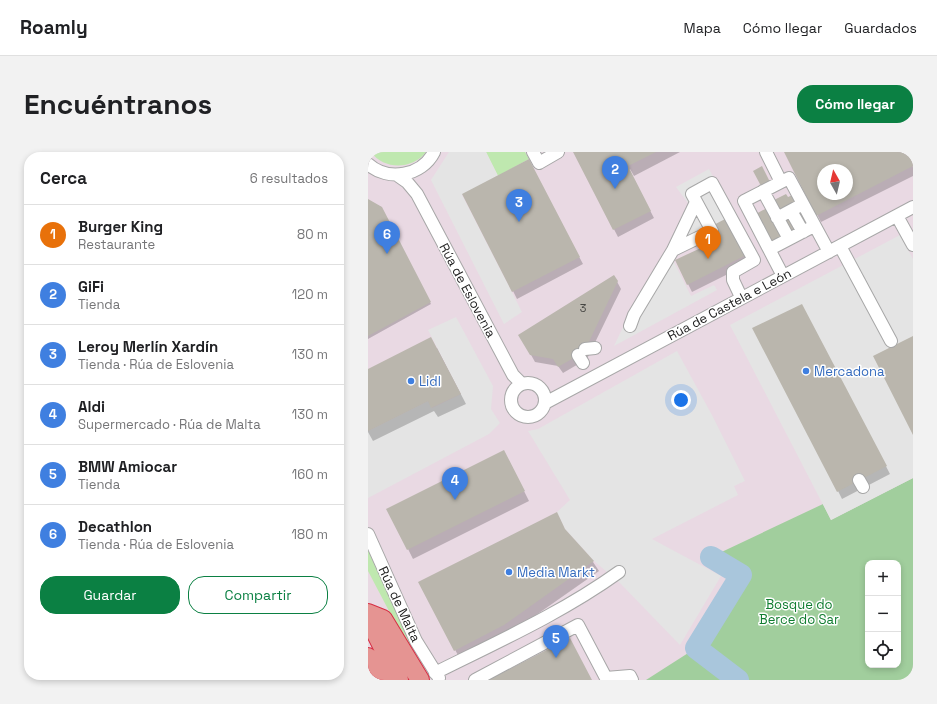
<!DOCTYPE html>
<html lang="es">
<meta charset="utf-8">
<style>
:root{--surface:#fff;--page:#f2f2f2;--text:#202124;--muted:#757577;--line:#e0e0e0;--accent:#0b8043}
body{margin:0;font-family:"Space Grotesk",sans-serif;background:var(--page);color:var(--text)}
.controls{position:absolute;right:12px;bottom:12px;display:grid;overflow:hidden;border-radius:8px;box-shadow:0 2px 6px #0003}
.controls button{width:36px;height:36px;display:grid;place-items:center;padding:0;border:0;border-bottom:1px solid var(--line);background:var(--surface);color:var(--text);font:20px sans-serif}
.compass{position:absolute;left:449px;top:12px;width:36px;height:36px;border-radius:50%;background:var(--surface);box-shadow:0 2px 6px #0003;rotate:352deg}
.you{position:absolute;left:313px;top:248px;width:14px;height:14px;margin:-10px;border:3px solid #fff;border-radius:50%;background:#1a73e8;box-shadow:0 0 0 6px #1a73e833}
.badge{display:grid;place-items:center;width:26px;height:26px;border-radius:50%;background:var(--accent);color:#fff;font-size:13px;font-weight:700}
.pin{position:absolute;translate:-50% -33px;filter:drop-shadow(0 1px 2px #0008)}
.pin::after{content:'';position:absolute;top:21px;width:14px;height:12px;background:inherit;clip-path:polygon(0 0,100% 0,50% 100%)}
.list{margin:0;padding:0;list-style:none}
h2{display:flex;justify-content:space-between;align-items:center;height:52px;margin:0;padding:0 16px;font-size:17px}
h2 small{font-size:13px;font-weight:400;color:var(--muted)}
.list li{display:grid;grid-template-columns:26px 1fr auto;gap:12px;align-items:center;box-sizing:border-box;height:60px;padding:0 16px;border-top:1px solid var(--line)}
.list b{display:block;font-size:15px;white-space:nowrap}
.list p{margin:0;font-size:13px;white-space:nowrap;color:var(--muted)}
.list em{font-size:13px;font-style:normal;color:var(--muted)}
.actions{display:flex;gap:8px;padding:12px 16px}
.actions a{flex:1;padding:9px 0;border:1px solid var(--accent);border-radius:16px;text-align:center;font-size:14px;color:var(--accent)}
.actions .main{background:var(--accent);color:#fff}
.icon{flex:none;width:22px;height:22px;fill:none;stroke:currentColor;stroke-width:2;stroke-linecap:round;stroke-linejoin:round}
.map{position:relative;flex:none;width:545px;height:528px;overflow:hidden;border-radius:16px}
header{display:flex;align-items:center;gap:24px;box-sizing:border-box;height:56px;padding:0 20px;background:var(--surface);border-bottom:1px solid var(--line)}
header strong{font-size:19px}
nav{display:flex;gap:22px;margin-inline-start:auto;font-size:14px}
.intro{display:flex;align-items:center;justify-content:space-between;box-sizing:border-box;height:96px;padding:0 24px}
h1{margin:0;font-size:28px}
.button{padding:10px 18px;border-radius:16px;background:var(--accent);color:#fff;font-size:14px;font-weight:700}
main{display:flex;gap:24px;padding:0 24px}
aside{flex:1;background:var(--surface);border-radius:16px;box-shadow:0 2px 6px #0003}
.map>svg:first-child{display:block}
</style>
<header>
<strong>Roamly</strong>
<nav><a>Mapa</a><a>Cómo llegar</a><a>Guardados</a></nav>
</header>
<div class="intro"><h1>Encuéntranos</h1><a class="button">Cómo llegar</a></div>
<main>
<aside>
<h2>Cerca<small>6 resultados</small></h2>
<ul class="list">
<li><span class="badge" style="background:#e8710a">1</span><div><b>Burger King</b><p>Restaurante</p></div><em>80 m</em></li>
<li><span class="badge" style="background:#3f7fe0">2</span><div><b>GiFi</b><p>Tienda</p></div><em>120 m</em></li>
<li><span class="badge" style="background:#3f7fe0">3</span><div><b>Leroy Merlín Xardín</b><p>Tienda · Rúa de Eslovenia</p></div><em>130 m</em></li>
<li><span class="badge" style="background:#3f7fe0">4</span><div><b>Aldi</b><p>Supermercado · Rúa de Malta</p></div><em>130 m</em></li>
<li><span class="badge" style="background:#3f7fe0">5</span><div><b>BMW Amiocar</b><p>Tienda</p></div><em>160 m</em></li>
<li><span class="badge" style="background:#3f7fe0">6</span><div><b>Decathlon</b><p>Tienda · Rúa de Eslovenia</p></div><em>180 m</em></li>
</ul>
<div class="actions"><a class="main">Guardar</a><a>Compartir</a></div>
</aside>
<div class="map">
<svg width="545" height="528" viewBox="0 0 545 528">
<rect width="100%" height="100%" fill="#f0efe7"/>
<path fill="#e9d9e3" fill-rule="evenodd" d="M0 0H545V519L522 528H0ZM455 18H479V42H455ZM500 411H530V513H500Z"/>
<path fill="#bfe8af" d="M3 0H58C44 18 16 18 3 0Z
M118 0H157L161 7 130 24Z
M0 398 42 491V499L0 419Z"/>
<path fill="#a1ce9d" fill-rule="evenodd" d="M545 326V528H278L328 496 373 423 343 405 455 352 463 368ZM500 411H530V513H500Z"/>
<path fill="#e4e4e4" d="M81 0H118L130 24 94 43 154 160 136 172 63 28Z
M341 17 365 63 314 94 323 55 308 35Z
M532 83 545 107V326L463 368 362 173Z
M300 98 323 144 346 133 349 138 246 194 257 171Z
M88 165 125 234 123 257 132 271 121 282 0 346V279L60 249 64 256 93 242 60 178Z
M309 199 345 265 377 329 366 334 370 343 284 387 353 424 312 493 252 431 226 409 197 377 189 360 202 348 160 279 170 277Z"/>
<path fill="#0003" fill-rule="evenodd" d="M206 0H312L266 24 262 17 261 18 286 66 250 85Z
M417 0H545V24L453 70ZM455 18H479V42H455Z
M164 16 215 112 149 147 145 139Z
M0 48 13 55 63 152 0 187Z
M384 103 373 108 376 114 324 140 308 108Z
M246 124 253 137 219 207 195 221 190 214 167 210 152 183Z
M438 161 522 322 474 347 470 339Z
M69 196 98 252 70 265 66 259 5 289 0 280V218Z
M141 309 161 349 45 407 40 397Z
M198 380 225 410 231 419 141 482 93 509 52 431Z"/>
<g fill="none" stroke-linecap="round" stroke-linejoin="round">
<path stroke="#a9c6dc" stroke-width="22" d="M343 405 373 423 328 496 370 528"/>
</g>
<path fill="#bab6ad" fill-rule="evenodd" d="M205 0H288L260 14 283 59 245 78Z
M416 0H545V14L448 64ZM455 18H479V42H455Z
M161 7 212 105 144 140 94 42Z
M394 14 402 30 393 34 385 19Z
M418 42 420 45 427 42 442 70 401 91 386 63 408 51 406 48Z
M0 47 14 55 63 150 0 184Z
M365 63 384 100 319 133 307 108 335 95 328 82Z
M246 123 250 129 216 200 190 215 185 207 162 203 150 183Z
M434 152 519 314 469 340 384 176Z
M545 184V283L505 204Z
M63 185 93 242 63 256 60 249 0 279V217Z
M136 298 157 339 39 398 18 357Z
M189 360 197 377 226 409 136 473 86 499 50 430Z
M202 486 224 528H120Z"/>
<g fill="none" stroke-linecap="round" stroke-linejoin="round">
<g stroke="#a7a7a7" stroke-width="14">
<path id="minor" d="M165 0 171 11 190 0
M398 0 413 30
M0 12C20 30 54 24 66 0
M29 23 39 30 49 42 145 223 154 232
M395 39 421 87
M423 59 435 80
M529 64 545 93
M409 66 435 52
M472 94 523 189
M402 97 446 74
M305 98 328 50
M415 124 376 49 421 26 461 100
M262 174 266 163 305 98 344 79 324 42 344 31 386 108 365 120V128L373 145
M217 197 227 196
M210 203 215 211
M143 248a17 17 0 1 1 34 0a17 17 0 1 1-34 0Z
M177 251 545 55
M491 328 495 335
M0 382 48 489 71 526
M67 521C129 490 194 461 251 420
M107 528 210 473 238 526 262 524 264 528"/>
</g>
<g stroke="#d62d43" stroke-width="20">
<path id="highway" d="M0 461 15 467 52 528
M0 466 31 528
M0 505 12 528"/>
</g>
<use href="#minor" stroke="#fff" stroke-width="12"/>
<use href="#highway" stroke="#e59492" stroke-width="18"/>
</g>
<g fill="#3f7fe0" stroke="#fff" stroke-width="1.5">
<circle cx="438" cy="219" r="4"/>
<circle cx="43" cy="229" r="4"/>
<circle cx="141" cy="420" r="4"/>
</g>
<g text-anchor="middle" stroke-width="3" stroke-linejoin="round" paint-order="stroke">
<g font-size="11" fill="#464643">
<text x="215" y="160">3</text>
</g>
<g font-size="13" fill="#202020" stroke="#fff">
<text transform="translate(100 138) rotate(62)" y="5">Rúa de Eslovenia</text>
<text transform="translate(361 152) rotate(-28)" y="5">Rúa de Castela e León</text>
<text transform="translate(32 452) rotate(65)" y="5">Rúa de Malta</text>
</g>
<g font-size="13" fill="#366cbe" stroke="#fff" text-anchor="start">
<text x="446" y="224">Mercadona</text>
<text x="51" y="234">Lidl</text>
<text x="149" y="425">Media Markt</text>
</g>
<g font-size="13" fill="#107d30" stroke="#fff">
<text x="431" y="457">Bosque do<tspan x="431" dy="15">Berce do Sar</tspan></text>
</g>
</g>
</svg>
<div class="controls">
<button>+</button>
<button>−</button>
<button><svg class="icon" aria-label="locate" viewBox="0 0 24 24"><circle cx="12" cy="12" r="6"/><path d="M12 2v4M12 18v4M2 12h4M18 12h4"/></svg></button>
</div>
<svg class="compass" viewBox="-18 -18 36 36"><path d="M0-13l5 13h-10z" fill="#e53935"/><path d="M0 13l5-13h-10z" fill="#757577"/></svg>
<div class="you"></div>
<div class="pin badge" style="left:340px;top:107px;background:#e8710a">1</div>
<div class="pin badge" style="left:247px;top:37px;background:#3f7fe0">2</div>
<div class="pin badge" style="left:151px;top:70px;background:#3f7fe0">3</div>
<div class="pin badge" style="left:87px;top:348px;background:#3f7fe0">4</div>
<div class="pin badge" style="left:188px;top:506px;background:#3f7fe0">5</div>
<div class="pin badge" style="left:19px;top:102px;background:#3f7fe0">6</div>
</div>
</main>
